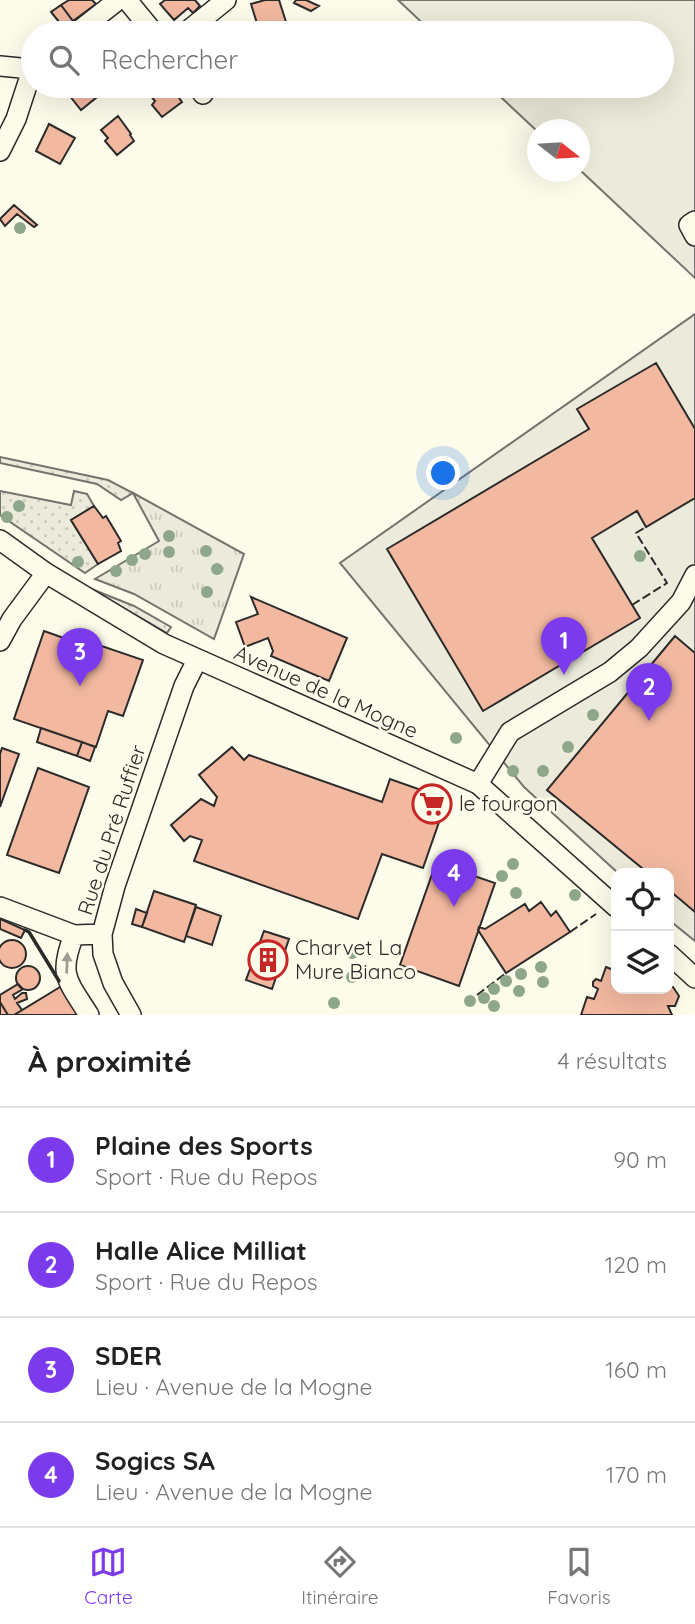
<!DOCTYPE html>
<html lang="fr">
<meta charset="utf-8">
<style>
:root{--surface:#fff;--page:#f2f2f2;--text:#222;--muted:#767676;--line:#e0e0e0;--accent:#7c3aed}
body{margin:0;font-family:Quicksand,sans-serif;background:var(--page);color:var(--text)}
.controls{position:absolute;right:21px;bottom:21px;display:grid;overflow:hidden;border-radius:14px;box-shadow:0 7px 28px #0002}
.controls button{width:63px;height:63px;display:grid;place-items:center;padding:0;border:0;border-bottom:2px solid var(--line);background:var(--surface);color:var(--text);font:35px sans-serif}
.compass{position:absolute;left:527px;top:119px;width:63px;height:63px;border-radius:50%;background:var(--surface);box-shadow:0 7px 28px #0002;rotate:107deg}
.you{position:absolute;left:444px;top:474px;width:24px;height:24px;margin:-18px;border:5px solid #fff;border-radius:50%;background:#1a73e8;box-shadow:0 0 0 10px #1a73e833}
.badge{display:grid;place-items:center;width:46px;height:46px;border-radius:50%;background:var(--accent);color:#fff;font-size:23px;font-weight:700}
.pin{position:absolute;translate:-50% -58px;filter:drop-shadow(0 2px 4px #0008)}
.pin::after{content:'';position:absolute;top:37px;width:24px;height:21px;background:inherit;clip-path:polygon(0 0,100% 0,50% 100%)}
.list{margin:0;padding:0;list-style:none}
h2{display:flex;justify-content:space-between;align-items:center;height:91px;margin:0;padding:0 28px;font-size:30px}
h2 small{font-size:23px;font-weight:400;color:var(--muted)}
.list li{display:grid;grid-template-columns:46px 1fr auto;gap:21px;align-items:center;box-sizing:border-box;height:105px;padding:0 28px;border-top:2px solid var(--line)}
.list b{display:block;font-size:26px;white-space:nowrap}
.list p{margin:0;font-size:23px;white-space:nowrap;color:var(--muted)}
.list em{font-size:23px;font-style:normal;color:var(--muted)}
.icon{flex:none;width:38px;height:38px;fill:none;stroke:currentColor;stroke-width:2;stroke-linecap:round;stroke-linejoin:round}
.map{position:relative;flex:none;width:695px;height:1015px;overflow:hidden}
.search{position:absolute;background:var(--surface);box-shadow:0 7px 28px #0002;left:21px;right:21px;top:21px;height:77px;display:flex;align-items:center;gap:18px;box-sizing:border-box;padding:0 24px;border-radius:38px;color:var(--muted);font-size:26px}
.sheet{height:511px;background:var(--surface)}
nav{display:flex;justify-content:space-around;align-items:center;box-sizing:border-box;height:98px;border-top:2px solid var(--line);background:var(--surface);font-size:19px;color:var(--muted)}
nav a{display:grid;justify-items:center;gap:4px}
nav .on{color:var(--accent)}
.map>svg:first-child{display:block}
</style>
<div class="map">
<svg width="695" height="1015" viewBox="0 0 695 1015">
<defs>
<pattern id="grass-dots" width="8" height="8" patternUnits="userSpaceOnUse" patternTransform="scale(1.75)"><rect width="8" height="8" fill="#ecebdb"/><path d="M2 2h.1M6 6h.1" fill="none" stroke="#cbcabc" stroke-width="1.8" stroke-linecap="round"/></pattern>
<pattern id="park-tufts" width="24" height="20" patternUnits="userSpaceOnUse" patternTransform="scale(1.75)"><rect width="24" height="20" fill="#ecebdb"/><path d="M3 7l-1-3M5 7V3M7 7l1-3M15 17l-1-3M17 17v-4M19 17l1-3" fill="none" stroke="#cbcabc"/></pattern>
</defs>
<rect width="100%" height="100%" fill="#fdfbea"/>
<path fill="url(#grass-dots)" stroke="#74746e" stroke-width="2" d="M0 457 108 480 133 493 121 500 97 484 0 463Z
M0 491 71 505 74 491 87 494 94 506 71 520 98 564 85 573 0 515Z
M89 588 134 606 171 627 167 633Z"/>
<path fill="url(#park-tufts)" stroke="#74746e" stroke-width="2" d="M133 493 244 554 214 639 134 594 95 579 159 541Z"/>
<path fill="#ecebdb" stroke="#74746e" stroke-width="2" d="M398 0H695V278L580 170V130L537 131 489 86H662V33H433Z
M695 314V941L669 920V873H618L524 787 340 563Z"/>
<path fill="#f2b8a0" stroke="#2b2b2b" stroke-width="2" d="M69 0H92L96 4 73 21 61 5Z
M165 0H195L200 6 193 13 188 8 174 20 160 4Z
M265 0H279L287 25 269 30V33H260L251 4Z
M296 0H306L319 6 311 11 294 3Z
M61 5 73 21 64 28 51 12Z
M74 86H96L102 93 81 110 69 95V90Z
M135 86H166L170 90 172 88 182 102 162 117 152 105 155 101 146 90 142 93Z
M118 116 131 134 130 135 134 141 117 155 105 141 108 138 101 130Z
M49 124 75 138 60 164 36 151Z
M14 205 37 225 34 227 17 214 5 226 0 219Z
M656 363 695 429V498L646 527 637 511 592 538 640 618 483 711 387 549 589 429 577 409Z
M94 506 103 518 106 516 121 541 118 543 121 551 98 564 71 520Z
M251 597 347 638 329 681 271 656 273 651 268 638 245 647 236 622 258 614Z
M44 631 86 646 87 641 143 660 123 716 108 711 96 747 14 719Z
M675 636 695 653V912L669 890V873H648L547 790Z
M41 728 82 742 77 756 37 742Z
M82 742 95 747 90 761 77 756Z
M232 747 244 760 249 755 382 802 390 779 447 799 423 868 382 854 358 919 194 861 202 840 190 836 184 841 171 825 201 799 214 806 217 797 199 775Z
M2 748 19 754 0 807V754Z
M38 768 89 787 59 873 7 855Z
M436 863 495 883 459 986 400 965Z
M154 891 196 905 184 942 142 927Z
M541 902 551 916 556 911 570 932 506 973 478 930 479 927 485 929 525 904 529 911Z
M196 907 221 916 212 945 186 936Z
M136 909 147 913 142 927 132 924Z
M0 919 25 930 21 938 0 929Z
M264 931 289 939 272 989 246 980Z
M-2 954a14 14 0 1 1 28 0a14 14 0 1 1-28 0Z
M16 978a12 12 0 1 1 24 0a12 12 0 1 1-24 0Z
M606 967 616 971V989L660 990 669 989V985L673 987 679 996 675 1006H668L672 1015H581L587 997 594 999 598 989 593 986V982L596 979 601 981Z
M18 984 23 989 13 995 15 999 22 993H26L27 999 17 1003 22 1010 14 1015H8L0 1002V995Z
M64 984 83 1015H14L60 987Z
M0 1002 8 1015H0Z"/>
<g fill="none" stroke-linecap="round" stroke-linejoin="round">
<g stroke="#2b2b2b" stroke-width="22">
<path id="minor" d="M127 0 154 33
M76 33 118 0
M185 33 226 0
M0 66 31 69
M197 86 203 94
M0 151 16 119 33 67
M695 221 689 225 695 236
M0 540 46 573 164 644 478 784 616 907
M0 641 12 619 46 573
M478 784 510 732 610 672 639 648 681 602 695 575
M0 907 74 935
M669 954 695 978
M89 1015C67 980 58 975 74 935L102 934
M131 1015 113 983 103 954 102 934 115 886 184 686 197 660"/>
</g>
<use href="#minor" stroke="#fdfbea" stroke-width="19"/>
<path stroke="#2b2b2b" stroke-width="2" stroke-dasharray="9 3.5" stroke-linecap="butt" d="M632 605 667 583 636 533 646 527
M570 932 596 914
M477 995 506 973"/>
<path stroke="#2b2b2b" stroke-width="3.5" d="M25 930 29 932 59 981"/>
</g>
<g fill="#8ea78a">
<circle cx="20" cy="228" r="6"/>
<circle cx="19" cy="506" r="6"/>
<circle cx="7" cy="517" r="6"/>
<circle cx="169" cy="536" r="6"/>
<circle cx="206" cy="551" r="6"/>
<circle cx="169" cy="552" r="6"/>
<circle cx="145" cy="554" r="6"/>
<circle cx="640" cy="556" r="6"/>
<circle cx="132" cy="560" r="6"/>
<circle cx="78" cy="562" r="6"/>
<circle cx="217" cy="569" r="6"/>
<circle cx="116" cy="571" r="6"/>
<circle cx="207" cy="592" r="6"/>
<circle cx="593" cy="715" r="6"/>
<circle cx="456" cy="738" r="6"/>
<circle cx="568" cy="747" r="6"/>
<circle cx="513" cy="771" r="6"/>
<circle cx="543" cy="771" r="6"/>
<circle cx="513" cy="864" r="6"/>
<circle cx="502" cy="876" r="6"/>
<circle cx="516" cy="893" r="6"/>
<circle cx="575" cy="895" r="6"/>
<circle cx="352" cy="953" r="6"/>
<circle cx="541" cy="967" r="6"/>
<circle cx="521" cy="974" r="6"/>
<circle cx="352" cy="977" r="6"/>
<circle cx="506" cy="981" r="6"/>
<circle cx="543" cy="982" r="6"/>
<circle cx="494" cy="989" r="6"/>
<circle cx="519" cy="991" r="6"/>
<circle cx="484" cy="998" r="6"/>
<circle cx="470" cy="1001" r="6"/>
<circle cx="334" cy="1003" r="6"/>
<circle cx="494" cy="1006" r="6"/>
</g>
<defs><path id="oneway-solid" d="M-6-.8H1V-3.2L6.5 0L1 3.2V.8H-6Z" transform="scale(1.75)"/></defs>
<use fill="#9e9d94" href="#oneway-solid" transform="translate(67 963) rotate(-88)"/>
<defs>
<g id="supermarket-ring" transform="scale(2.0125)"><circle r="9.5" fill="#fdfbea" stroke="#c62828" stroke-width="1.5"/><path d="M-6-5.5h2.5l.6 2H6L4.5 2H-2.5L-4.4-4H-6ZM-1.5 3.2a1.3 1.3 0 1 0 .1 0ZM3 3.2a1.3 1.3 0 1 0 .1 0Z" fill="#c62828"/></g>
<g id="building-ring" transform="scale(2.0125)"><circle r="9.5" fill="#fdfbea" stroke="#c62828" stroke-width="1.5"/><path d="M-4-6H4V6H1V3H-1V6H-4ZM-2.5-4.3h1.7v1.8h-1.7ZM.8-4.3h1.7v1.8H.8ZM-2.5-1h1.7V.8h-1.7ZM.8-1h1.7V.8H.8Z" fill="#c62828"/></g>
</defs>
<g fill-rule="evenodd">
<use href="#supermarket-ring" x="432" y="804"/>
<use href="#building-ring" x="268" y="960"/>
</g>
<g text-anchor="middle" stroke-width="5" stroke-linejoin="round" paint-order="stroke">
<g font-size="21" fill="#2b2b2b" stroke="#fdfbea">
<text transform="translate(326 692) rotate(24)" y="7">Avenue de la Mogne</text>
<text transform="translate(112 830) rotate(-72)" y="7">Rue du Pré Ruffier</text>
</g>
<g font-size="21" fill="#2b2b2b" stroke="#fdfbea" text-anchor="start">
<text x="459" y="811">le fourgon</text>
<text x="295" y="955">Charvet La<tspan x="295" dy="24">Mure Bianco</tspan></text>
</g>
</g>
</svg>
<div class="controls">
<button><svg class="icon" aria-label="locate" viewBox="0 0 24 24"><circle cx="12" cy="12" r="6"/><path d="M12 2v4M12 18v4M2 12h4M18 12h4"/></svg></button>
<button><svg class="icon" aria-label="layers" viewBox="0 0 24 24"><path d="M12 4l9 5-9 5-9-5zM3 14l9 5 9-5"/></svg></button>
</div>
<svg class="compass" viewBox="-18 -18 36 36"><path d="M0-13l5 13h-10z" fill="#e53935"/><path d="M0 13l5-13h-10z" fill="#767676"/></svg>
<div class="you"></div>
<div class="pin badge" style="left:564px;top:675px">1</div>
<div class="pin badge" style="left:649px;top:721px">2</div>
<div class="pin badge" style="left:80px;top:686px">3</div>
<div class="pin badge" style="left:454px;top:907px">4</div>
<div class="search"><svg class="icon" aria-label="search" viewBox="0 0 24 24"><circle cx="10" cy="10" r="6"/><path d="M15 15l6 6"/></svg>Rechercher</div>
</div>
<section class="sheet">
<h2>À proximité<small>4 résultats</small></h2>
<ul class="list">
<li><span class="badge">1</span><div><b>Plaine des Sports</b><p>Sport · Rue du Repos</p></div><em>90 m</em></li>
<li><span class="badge">2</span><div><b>Halle Alice Milliat</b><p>Sport · Rue du Repos</p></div><em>120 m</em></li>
<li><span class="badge">3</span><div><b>SDER</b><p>Lieu · Avenue de la Mogne</p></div><em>160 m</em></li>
<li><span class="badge">4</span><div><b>Sogics SA</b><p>Lieu · Avenue de la Mogne</p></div><em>170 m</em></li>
</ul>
</section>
<nav>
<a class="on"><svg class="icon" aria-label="map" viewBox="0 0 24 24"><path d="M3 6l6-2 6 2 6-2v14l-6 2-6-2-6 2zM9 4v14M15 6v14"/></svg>Carte</a>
<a><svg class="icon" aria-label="directions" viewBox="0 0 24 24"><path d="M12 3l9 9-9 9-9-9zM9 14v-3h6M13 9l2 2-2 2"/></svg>Itinéraire</a>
<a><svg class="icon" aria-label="saved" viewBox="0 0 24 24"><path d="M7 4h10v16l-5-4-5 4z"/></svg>Favoris</a>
</nav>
